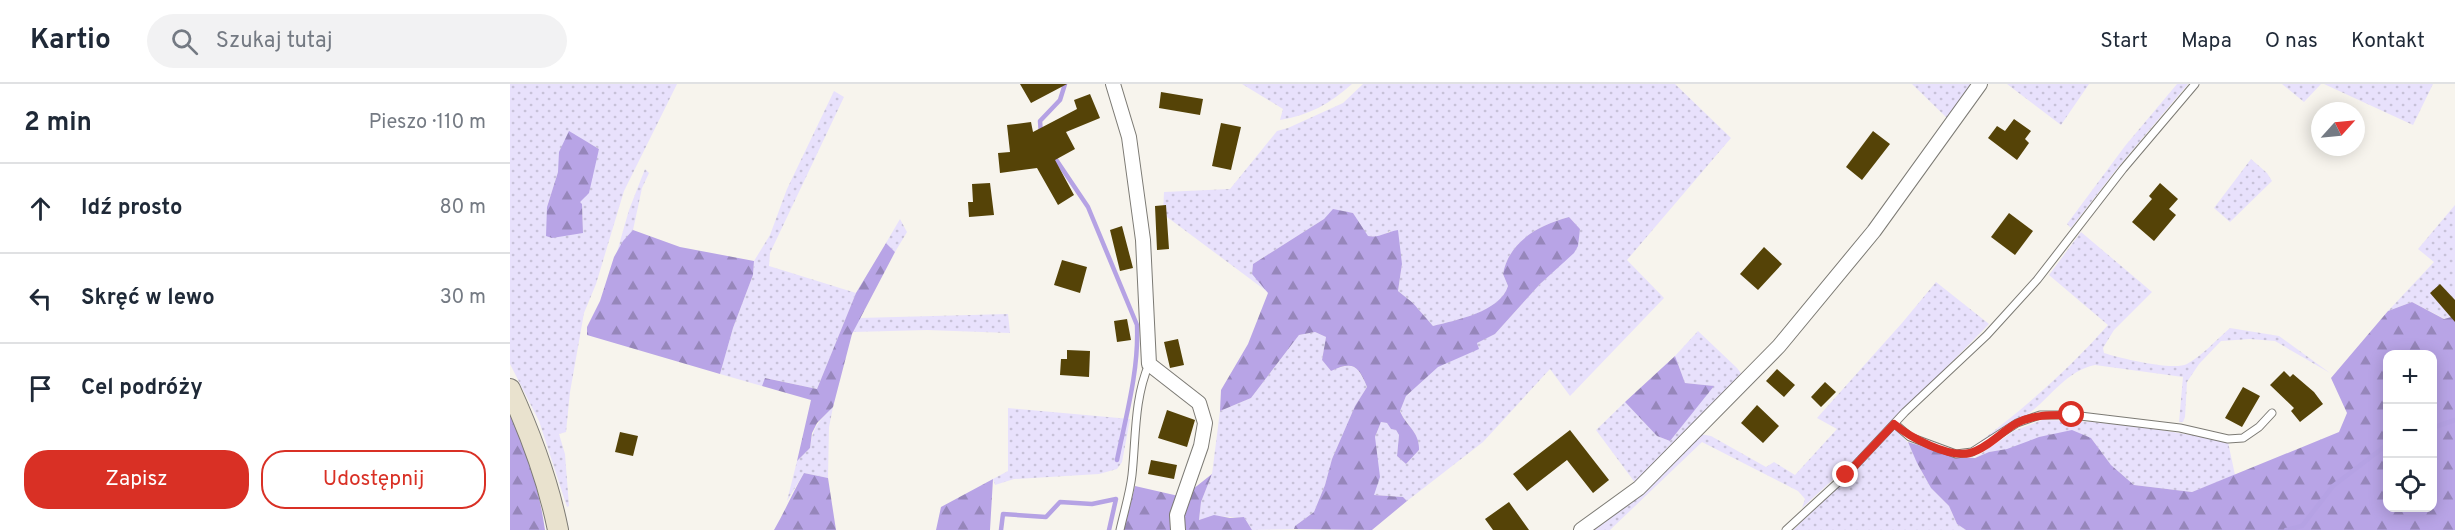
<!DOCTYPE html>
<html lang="pl">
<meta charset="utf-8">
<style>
:root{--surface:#fff;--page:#f2f2f3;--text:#1f2937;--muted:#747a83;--line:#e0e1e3;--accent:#d93025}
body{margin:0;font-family:Overpass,sans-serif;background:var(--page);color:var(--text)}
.controls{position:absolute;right:18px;bottom:18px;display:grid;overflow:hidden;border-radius:12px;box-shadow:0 3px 15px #0003}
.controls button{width:54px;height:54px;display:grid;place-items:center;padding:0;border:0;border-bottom:2px solid var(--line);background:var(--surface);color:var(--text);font:30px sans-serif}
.compass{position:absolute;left:1801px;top:18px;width:54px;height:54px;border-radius:50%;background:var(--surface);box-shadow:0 3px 15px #0003;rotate:63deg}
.stop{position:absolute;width:18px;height:18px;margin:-14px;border:4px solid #d93025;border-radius:50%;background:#fff}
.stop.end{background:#d93025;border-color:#fff;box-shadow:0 2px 6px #0008}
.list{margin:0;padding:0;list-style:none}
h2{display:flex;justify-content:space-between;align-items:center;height:78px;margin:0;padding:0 24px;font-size:26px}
h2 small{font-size:20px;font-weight:400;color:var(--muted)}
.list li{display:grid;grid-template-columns:39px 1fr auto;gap:18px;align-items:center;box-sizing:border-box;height:90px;padding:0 24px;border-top:2px solid var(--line)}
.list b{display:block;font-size:22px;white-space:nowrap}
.list em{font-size:20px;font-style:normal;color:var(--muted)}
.actions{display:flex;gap:12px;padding:18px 24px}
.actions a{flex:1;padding:14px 0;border:2px solid var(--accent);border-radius:24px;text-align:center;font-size:21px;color:var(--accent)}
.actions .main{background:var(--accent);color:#fff}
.icon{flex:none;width:33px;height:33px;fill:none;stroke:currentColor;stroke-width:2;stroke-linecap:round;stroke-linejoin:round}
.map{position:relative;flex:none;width:1945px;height:446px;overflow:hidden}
header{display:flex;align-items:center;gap:36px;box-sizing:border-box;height:84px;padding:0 30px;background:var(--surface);border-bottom:2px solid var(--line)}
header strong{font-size:28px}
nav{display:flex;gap:33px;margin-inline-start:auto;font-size:21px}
.search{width:420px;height:54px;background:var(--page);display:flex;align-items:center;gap:15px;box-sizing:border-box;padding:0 21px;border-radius:33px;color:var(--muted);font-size:22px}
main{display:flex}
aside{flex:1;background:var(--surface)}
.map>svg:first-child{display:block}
</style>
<header>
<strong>Kartio</strong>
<div class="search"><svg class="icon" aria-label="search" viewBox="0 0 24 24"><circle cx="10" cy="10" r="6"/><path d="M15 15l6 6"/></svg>Szukaj tutaj</div>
<nav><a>Start</a><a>Mapa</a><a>O nas</a><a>Kontakt</a></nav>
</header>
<main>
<aside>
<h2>2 min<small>Pieszo · 110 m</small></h2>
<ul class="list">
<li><svg class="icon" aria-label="ahead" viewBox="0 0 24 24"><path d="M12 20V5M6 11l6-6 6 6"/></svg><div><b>Idź prosto</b></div><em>80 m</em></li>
<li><svg class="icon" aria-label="left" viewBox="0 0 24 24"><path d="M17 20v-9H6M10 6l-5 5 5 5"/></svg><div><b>Skręć w lewo</b></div><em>30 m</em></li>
<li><svg class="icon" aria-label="arrive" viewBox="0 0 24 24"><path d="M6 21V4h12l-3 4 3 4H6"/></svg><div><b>Cel podróży</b></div></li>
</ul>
<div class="actions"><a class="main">Zapisz</a><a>Udostępnij</a></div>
</aside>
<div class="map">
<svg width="1945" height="446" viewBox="0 0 1945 446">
<defs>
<pattern id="green-dots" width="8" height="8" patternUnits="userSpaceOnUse" patternTransform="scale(1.5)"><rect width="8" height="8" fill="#e8e1fc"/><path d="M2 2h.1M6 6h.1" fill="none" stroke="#c7c1d8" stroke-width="1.8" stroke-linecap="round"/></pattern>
<pattern id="forest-firs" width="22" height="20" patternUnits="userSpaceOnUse" patternTransform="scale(1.5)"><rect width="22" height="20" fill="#b8a4e6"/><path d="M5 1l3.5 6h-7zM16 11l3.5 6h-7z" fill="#9686ba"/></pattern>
</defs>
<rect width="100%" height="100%" fill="#f7f4ed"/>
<path fill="url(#green-dots)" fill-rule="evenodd" d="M0 0H167L114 107 86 200 74 229 60 308 56 348 49 350 55 370 59 422 57 423 29 337 0 280ZM79 59 89 65 69 118 72 120 73 149 37 123 48 88Z
M732 0H842C821 19 798 32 770 36L773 25Z
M853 0H1165L1221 54 1117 176 1154 214 1060 312 1040 285 973 358 897 417 893 413 863 411 865 353 871 338 877 339 881 345 886 346 889 351 887 372 896 380 909 366C910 348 896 342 890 326L896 312 928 282 968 265 966 259 985 250 1030 200 1064 168 1070 145 1059 133C1029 141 999 157 993 190L998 202C990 228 947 236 923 242L903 219 888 207 892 180 880 147 869 153 857 152 843 129 823 126 814 135 743 180 742 190 759 209 653 130 654 108 720 105 767 47 778 44 833 19Z
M1402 0H1463L1438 35Z
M1497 0H1579L1551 41Z
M1667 0H1678L1609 82 1561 144 1557 140 1615 62Z
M1772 0H1811L1794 18Z
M1814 0H1923L1903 41Z
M324 7 334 13 260 169 259 182 346 209 307 305 256 294 252 302 210 290 223 244 243 191 244 177 260 151 277 105Z
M1741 75 1757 89 1762 97 1720 138 1704 124Z
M135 85 139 89 132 104 123 146 107 168 119 126Z
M1945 121V232L1935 235 1902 218 1878 227 1924 178 1908 165Z
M390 135 397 148 385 168 376 159Z
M1571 148 1642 208 1604 246 1593 264 1594 269C1609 274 1663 287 1677 280 1692 272 1707 255 1720 244L1769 252 1820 289 1765 257 1740 255 1711 257 1689 280 1677 298 1675 333 1673 338H1669L1673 293 1585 281C1557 287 1543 310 1522 327 1506 339 1488 349 1471 360L1464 362C1513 326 1558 286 1598 241L1539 191Z
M1426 198 1479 240 1354 367 1292 424 1295 415 1288 407 1192 358 1100 446H1084L1139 404 1190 350 1201 352 1256 383 1264 378 1285 391 1327 345 1307 334 1392 239Z
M498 230 500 249 417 246 343 248 349 234Z
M1188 247 1227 284 1233 292 1126 400 1086 346 1115 318 1147 352 1160 357 1203 302 1175 299 1165 272Z
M805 248 816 253 812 276 821 287C843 278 847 280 857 303L845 322 822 375 815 401 804 428 785 442 784 445 742 446 734 433C716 434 707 430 689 436L691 418 702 390 710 327 741 314 789 251Z
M323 323 319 343 318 394 294 389 277 417 287 377 300 364C303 343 308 338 323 323Z
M498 324 620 335 612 378 607 385 589 390 504 395 485 401 483 395 498 387Z
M1532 336C1595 336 1657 346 1718 358L1725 391 1682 408 1624 401 1601 381 1581 354 1479 368 1465 374 1504 347Z
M1385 345 1401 362 1407 379 1421 404 1439 422 1447 440 1456 446H1283L1342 390Z"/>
<path fill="url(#forest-firs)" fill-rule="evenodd" d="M59 47 89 65 79 109 70 118 72 120 73 149 42 154 36 152 37 123 48 88 49 68Z
M823 125 843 129 858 152C870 154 876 148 888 146L892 180 888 207 903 219 923 242C946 236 990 228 998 202L993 190C999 157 1029 141 1059 133L1070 145 1068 162 1064 169 1030 200 985 250 967 259 969 265 928 283 896 312 890 327C896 342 910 348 909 366L896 380 887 372 889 351 886 346 881 345 877 339 871 338 865 353 870 393 864 411 893 413 897 417 862 446 784 445 785 442 804 428 815 401 822 375 845 322 857 303C848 281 843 277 821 287L812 276 816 253 805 248 789 251 741 314 710 327 711 306 738 260 758 209 742 190 743 180 814 135Z
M123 146 170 163 244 177 243 191 223 244 210 290 77 251V243L90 217 104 173 113 157Z
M376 159 385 168 342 250 323 323 307 339 302 349 300 364 287 377 301 316 252 302 255 294 307 305 346 209Z
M1902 218 1934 235 1945 232V446H1456L1447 440 1439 422 1421 404 1407 379 1398 358 1447 373 1465 374 1479 368 1497 365 1529 353 1562 346 1581 354 1601 381 1624 401 1682 408 1829 348 1837 329 1821 294 1878 227ZM1878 270H1922V424H1878Z
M1165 272 1175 299 1204 302 1160 357 1147 352 1115 318Z
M0 330C18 367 29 405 35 446H0Z
M294 389 318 394 326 446H264C275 427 283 408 294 389Z
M702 390 691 418 689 436 704 431 720 434 734 433 742 446H614L625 402 673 413Z
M483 395 480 446H426L431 423Z"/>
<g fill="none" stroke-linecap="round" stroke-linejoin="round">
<path stroke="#b5a2e4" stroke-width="4.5" d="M531 51 530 37 550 16 555 0
M543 71 578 123 627 241C629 286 616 332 607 376
M1922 344 1945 336
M491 446 493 430 536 433 550 418 582 420 606 415 599 446
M1776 446 1792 442 1823 402 1878 360"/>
</g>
<path fill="#554307" d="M510 0H557L521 19Z
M651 8 693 15 690 31 649 24Z
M580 10 590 34 556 48 565 65 545 76 564 111 548 121 527 84 490 89 488 69 500 68 497 41 521 38 523 48 567 25 564 16Z
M1504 35 1521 47 1515 55 1519 59 1507 76 1478 54 1487 42 1495 47Z
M711 39 731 43 721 86 702 82Z
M1363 47 1380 60 1352 96 1336 83Z
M480 99 484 131 459 133 458 118H463L462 100Z
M1650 99 1668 115 1659 125 1666 131 1644 157 1622 138 1642 115 1639 112Z
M656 121 659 165 647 166 645 122Z
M1499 129 1523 147 1505 171 1481 153Z
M612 142 623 184 610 187 600 146Z
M1254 163 1272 180 1248 206 1230 190Z
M552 176 577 183 570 209 544 201Z
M1930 200 1945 216V238L1920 209Z
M617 235 621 256 607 258 604 237Z
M668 255 674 281 660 284 654 258Z
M557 266 580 267 579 293 550 291 551 275H557Z
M1267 285 1285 301 1274 313 1256 297Z
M1774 287 1780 293 1783 290 1804 308 1813 320 1790 338 1781 327 1784 324 1760 301Z
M1315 298 1326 308 1311 323 1301 313Z
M1733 303 1750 312 1732 343 1715 334Z
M1247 321 1269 342 1253 359 1231 339Z
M657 326 685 336 677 363 648 354Z
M1060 346 1099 396 1083 409 1057 376 1017 407 1003 390Z
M110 348 128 352 123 372 105 368Z
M641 376 667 381 664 395 638 390Z
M999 418 1019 446H983L975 435Z"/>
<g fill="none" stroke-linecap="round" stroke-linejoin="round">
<g stroke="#7c7a74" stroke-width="9">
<path id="lane" d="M1385 340 1400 353 1446 370 1462 368 1507 339 1530 331H1562L1670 344 1718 355 1733 354 1749 343 1762 329
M610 446C614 428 620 409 622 391 626 354 624 315 639 280
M1276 446 1336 391 1395 328 1477 251 1527 196 1613 85 1685 0"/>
</g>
<g stroke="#7c7a74" stroke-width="16">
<path id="street" d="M603 0 619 53 633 156 639 280 689 319 695 339 691 362 667 431 668 446
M1071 446 1129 404 1269 262 1364 147 1470 0"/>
</g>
<g stroke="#7c7a74" stroke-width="22">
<path id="secondary" d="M0 305C21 351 38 396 48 446"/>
</g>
<use href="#lane" stroke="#fff" stroke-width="7"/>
<use href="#street" stroke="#fff" stroke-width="14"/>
<use href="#secondary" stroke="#e9e2ce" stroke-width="20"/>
</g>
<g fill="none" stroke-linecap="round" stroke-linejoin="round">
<path stroke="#d93025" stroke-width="8" d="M1336 391 1384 340C1401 354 1438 374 1460 369 1478 364 1492 347 1507 339 1525 330 1543 331 1562 331"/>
</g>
</svg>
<div class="controls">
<button>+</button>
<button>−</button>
<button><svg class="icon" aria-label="locate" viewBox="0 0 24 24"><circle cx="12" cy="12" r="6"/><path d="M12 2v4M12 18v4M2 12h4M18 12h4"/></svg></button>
</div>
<svg class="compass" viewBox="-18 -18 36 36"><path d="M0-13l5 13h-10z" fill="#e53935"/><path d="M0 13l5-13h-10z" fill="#747a83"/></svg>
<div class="stop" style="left:1562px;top:331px"></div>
<div class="stop end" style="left:1336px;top:391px"></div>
</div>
</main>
